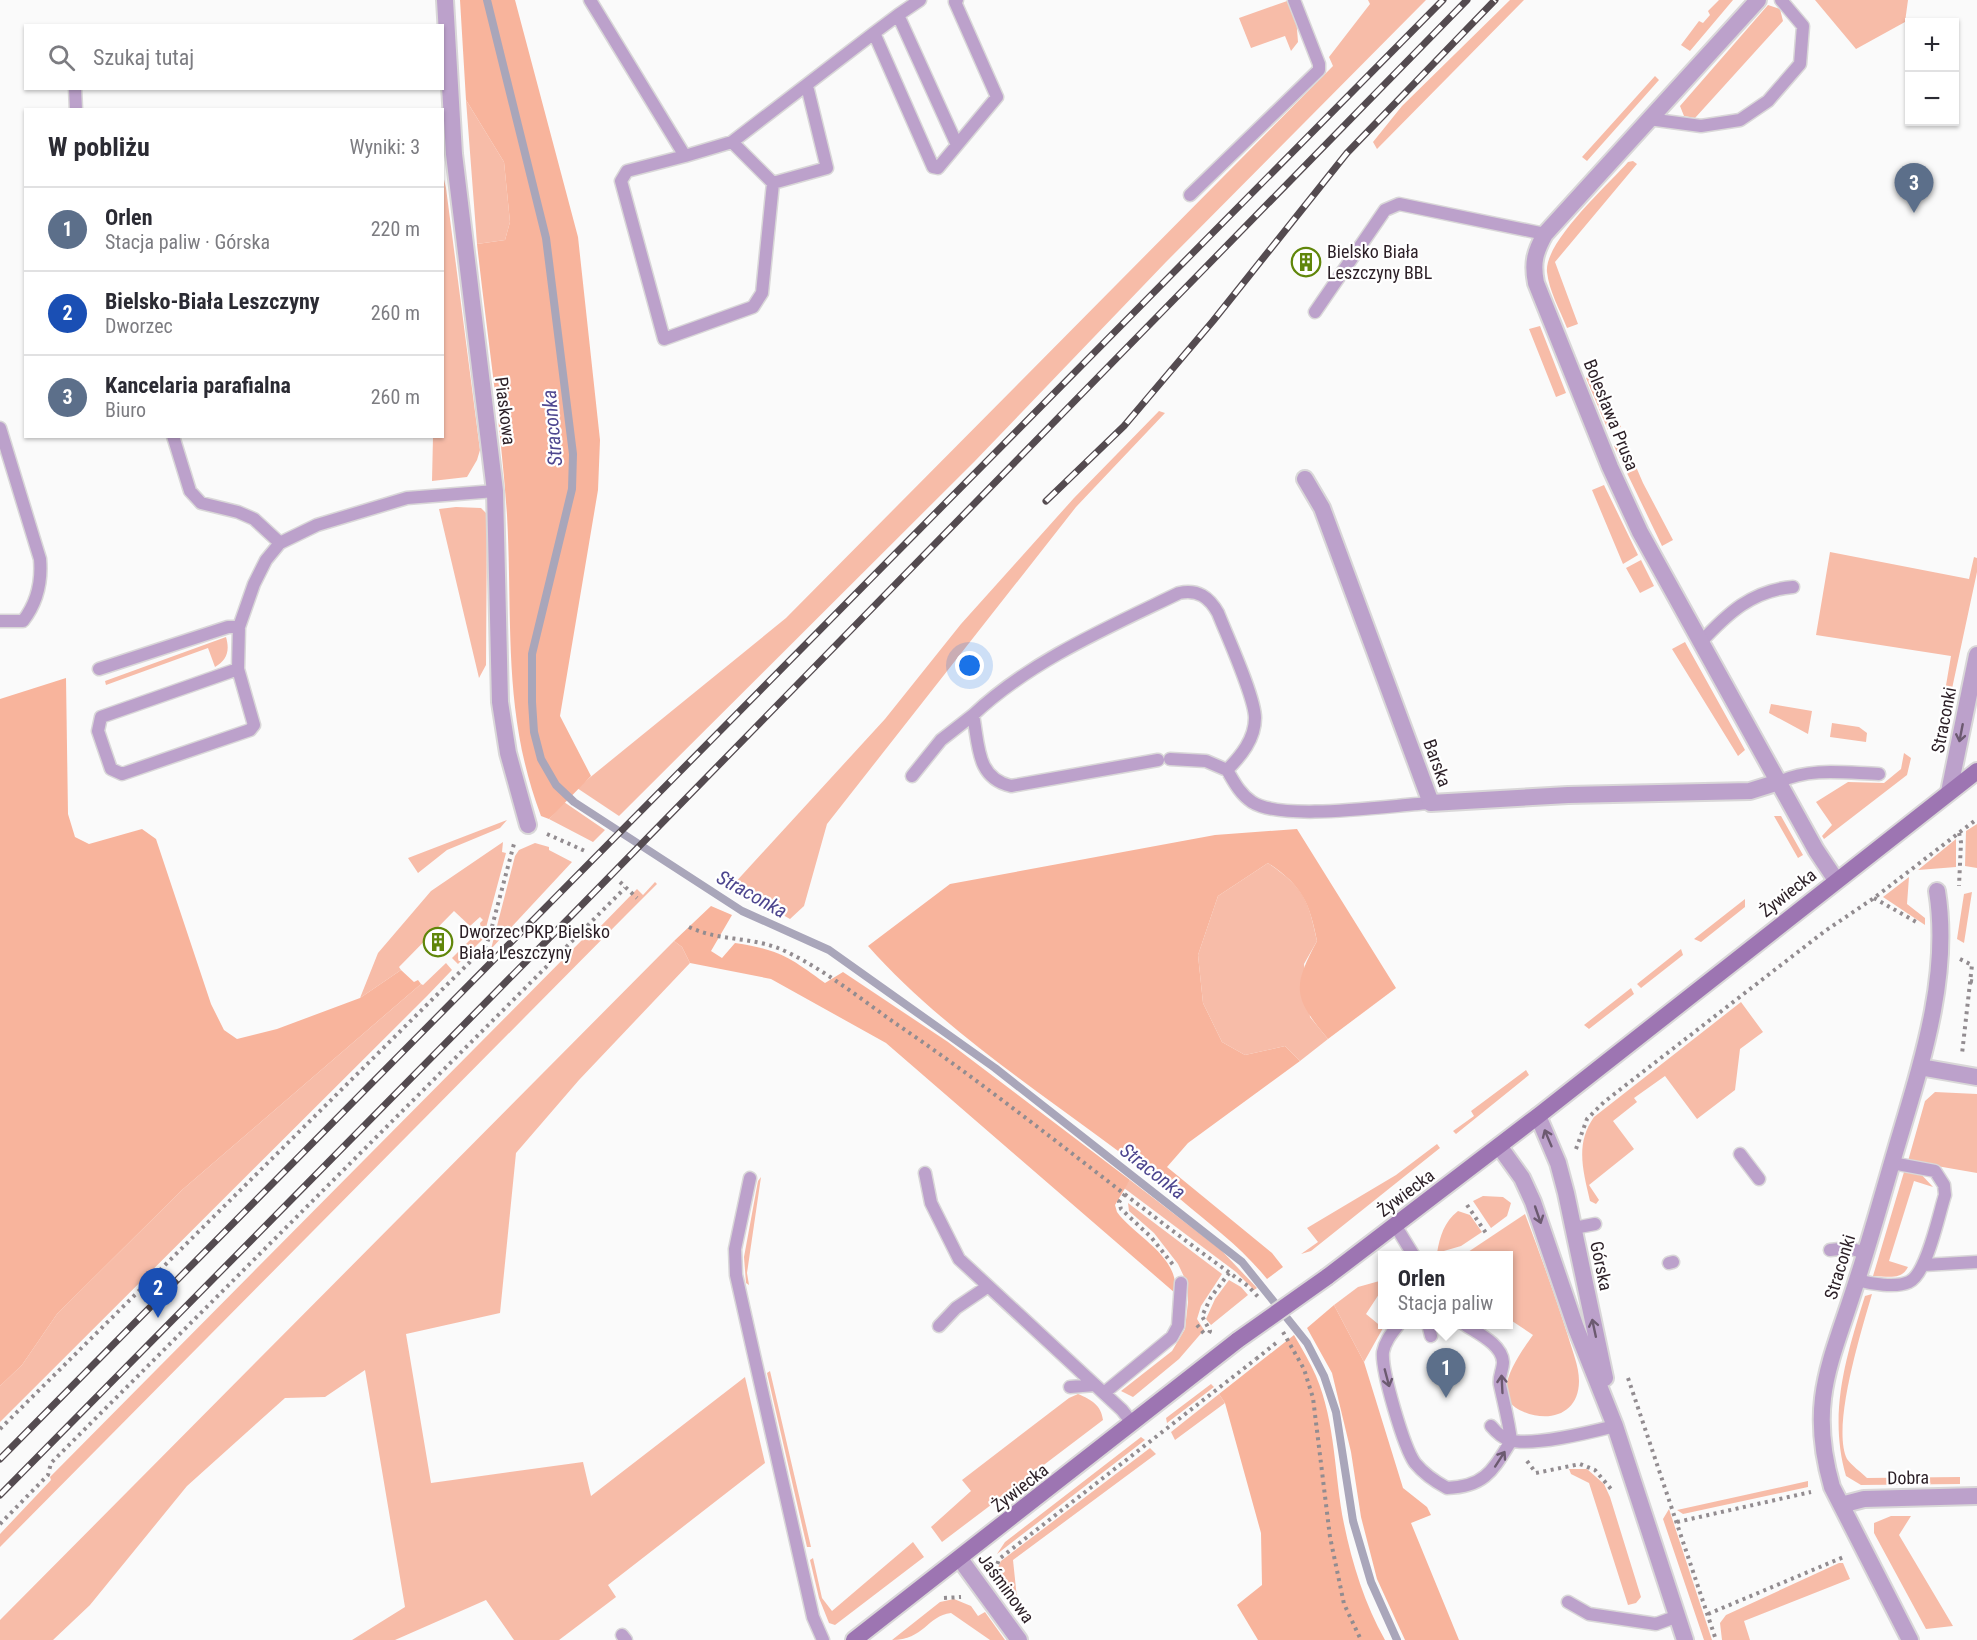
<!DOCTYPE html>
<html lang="pl">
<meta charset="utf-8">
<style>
:root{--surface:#fff;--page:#f7f7f7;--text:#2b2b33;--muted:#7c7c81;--line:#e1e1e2;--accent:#b45309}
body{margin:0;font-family:"Roboto Condensed",sans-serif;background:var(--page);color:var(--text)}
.controls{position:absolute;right:18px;top:18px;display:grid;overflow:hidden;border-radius:0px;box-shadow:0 2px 4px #0004}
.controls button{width:54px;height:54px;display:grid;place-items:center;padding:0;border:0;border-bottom:2px solid var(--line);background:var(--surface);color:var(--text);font:30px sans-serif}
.you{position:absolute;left:970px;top:666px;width:21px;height:21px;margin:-15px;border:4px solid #fff;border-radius:50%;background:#1a73e8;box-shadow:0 0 0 9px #1a73e833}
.badge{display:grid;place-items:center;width:39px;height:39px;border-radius:50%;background:var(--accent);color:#fff;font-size:20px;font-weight:700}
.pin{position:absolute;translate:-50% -50px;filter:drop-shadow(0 2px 3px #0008)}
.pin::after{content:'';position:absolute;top:32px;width:21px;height:18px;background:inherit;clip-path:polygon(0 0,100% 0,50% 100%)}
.popup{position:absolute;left:1378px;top:1251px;width:135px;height:78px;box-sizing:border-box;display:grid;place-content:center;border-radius:0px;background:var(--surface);filter:drop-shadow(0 2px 4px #0005);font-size:20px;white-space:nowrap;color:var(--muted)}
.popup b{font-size:22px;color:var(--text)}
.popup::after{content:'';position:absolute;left:50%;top:100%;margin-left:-12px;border:12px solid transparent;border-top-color:var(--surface)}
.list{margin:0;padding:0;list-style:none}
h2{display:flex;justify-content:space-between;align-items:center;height:78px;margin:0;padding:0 24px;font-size:26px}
h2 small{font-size:20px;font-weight:400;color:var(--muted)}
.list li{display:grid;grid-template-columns:39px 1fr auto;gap:18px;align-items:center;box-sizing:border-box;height:84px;padding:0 24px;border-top:2px solid var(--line)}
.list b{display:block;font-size:22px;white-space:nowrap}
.list p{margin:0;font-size:20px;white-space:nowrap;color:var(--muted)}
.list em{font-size:20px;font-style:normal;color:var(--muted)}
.icon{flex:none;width:33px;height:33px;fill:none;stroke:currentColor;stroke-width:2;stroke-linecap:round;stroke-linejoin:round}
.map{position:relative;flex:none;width:1977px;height:1640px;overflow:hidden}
.search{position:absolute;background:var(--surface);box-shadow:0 2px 4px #0004;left:24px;top:24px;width:420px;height:66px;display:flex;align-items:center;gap:15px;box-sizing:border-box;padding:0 21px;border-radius:0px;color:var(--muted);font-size:22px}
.panel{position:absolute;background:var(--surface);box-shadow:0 2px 4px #0004;left:24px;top:108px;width:420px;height:330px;border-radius:0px}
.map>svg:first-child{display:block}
</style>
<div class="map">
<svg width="1977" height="1640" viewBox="0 0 1977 1640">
<rect width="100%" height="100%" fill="#fafafa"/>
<path fill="#f7bca8" d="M1290 0 1296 16 1298 42 1291 51 1285 36 1251 48 1239 18Z
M1368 0H1426L1166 262 974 462 619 816 577 788 786 618 1333 66 1329 57 1370 4Z
M1510 0H1524L1377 149 1373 142 1402 106Z
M1719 0H1733L1690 51 1681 45 1699 21 1703 23 1710 15 1708 11Z
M1815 0H1908L1905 22 1856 49Z
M1768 5 1780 9 1783 21 1695 118 1684 116 1680 106Z
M1655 76 1659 80 1587 161 1582 157Z
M466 100 504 162 510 222 505 240 477 244Z
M1633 161 1637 164 1555 262 1578 324 1567 328C1560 310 1549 291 1547 272 1544 242 1608 185 1628 162Z
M443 175 446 188 480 450 477 460 467 477 432 481 433 437 442 436Z
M1540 326 1566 393 1556 397 1529 329Z
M1598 371 1621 427 1608 430 1586 378Z
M1159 411 1165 413 1076 507 827 824 804 906 790 919 732 886 885 719 961 624 1074 498Z
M1625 441 1643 483 1673 540 1662 546 1614 446Z
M1604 485 1638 555 1623 564 1592 490Z
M456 507 481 508 487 514 486 665 479 678 439 509Z
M1830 552 1969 579 1974 557 1977 558V572L1950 698 1944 697 1951 656 1816 635Z
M1641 560 1654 586 1640 593 1626 568Z
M226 637C230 651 227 660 215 667L208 648 106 685 105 681Z
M1685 642 1745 750 1738 756 1672 649Z
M1771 704 1812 711 1808 734 1769 713Z
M1832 723 1859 727 1867 733 1866 742 1830 737Z
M1904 753 1911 758 1907 775 1824 839 1822 836 1832 825 1816 802 1848 782 1884 783 1901 769Z
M564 802 605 830 593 842 549 819Z
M1774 816H1781L1803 855 1798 858Z
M507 820 500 828 447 850 418 873 408 858Z
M1977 824V868L1965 866 1966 831Z
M1956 839V867L1918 870Z
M503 842 502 852 506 853 483 939 458 964 452 958 481 929 480 923 483 920 480 917 470 926 454 911 399 967 401 970 360 998 378 953 431 891Z
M535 843 549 847V850L572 862 491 949 515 856 519 850Z
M1268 863C1304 888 1308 898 1317 941L1304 964 1310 1017 1328 1039 1300 1061 1285 1046 1245 1055 1222 1042 1203 1003 1198 955 1218 896Z
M1909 877 1907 904 1925 918V925L1883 897Z
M655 882 657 884 627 914 0 1547V1534L51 1480 50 1477 583 939 595 932 637 889 643 895Z
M1972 892 1964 943 1957 939 1964 894Z
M1745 899V907L1701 942 1694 939Z
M674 941 682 947 690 963 579 1080 516 1153 500 1313 406 1334 431 1483 583 1462 591 1496 745 1377 765 1463 608 1585 616 1597 559 1640H514L486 1600 395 1640H352L405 1607 365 1370 325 1397 285 1398 187 1486 90 1605 53 1640H0V1620Z
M1681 949 1683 955 1641 988 1637 984Z
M446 963 452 970 427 996 0 1422V1386L22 1365 57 1314 182 1190 421 984 423 985Z
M1631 988 1634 994 1589 1029 1584 1025Z
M1741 1002 1763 1032 1740 1049 1735 1090 1697 1119 1665 1076 1634 1098 1637 1102 1613 1121 1634 1149 1589 1185 1599 1200 1596 1204 1590 1201C1583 1170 1575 1144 1594 1117Z
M1526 1070 1529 1075 1456 1134 1453 1131 1474 1116 1471 1111Z
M1935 1092 1977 1094V1173L1908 1161 1925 1101Z
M1437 1144 1440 1148 1311 1251 1301 1254 1318 1242 1307 1228 1396 1175Z
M1904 1172H1919L1933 1187 1914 1181 1889 1261 1908 1267C1901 1281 1886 1276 1873 1276Z
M761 1177 747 1273 749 1285 746 1283 744 1257 758 1181Z
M1130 1180 1221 1250 1257 1288 1254 1290 1236 1272 1124 1188Z
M1483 1196 1503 1197 1511 1203 1507 1216 1491 1228 1473 1201Z
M1128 1203 1222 1274 1201 1306 1197 1319 1204 1330 1179 1359 1133 1397 1121 1391 1172 1351 1185 1329 1188 1302 1187 1283 1178 1264 1154 1233 1129 1211Z
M1458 1211 1470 1215 1482 1232 1461 1246 1437 1253C1440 1236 1444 1222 1458 1211Z
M1525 1214C1540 1254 1555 1295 1568 1336 1572 1350 1579 1366 1579 1381 1579 1413 1551 1423 1524 1412 1486 1398 1519 1355 1533 1335L1509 1319V1256H1462Z
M1229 1280 1241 1287 1248 1295 1211 1325 1206 1319 1215 1299Z
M1383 1280V1288L1366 1314 1383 1328 1364 1362 1334 1305 1358 1287Z
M1872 1294C1862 1329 1831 1427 1847 1459 1851 1465 1862 1473 1867 1478L1960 1477V1484L1861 1485 1846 1476C1828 1413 1846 1357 1865 1296Z
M770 1371 811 1547H807L767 1373Z
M1211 1384 1214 1387 1167 1423 1166 1418Z
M1078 1394C1092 1400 1101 1405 1103 1420L942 1542 931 1527 971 1491 962 1480 1069 1398Z
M1219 1394 1225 1403 1175 1440 1171 1432Z
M1141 1437 1145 1440 997 1554 1005 1542Z
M1150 1448 1156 1454 1013 1560 1018 1608C1007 1594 991 1578 1001 1561Z
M1569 1469H1587L1604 1484 1610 1497 1641 1597 1636 1603 1628 1605 1589 1483 1571 1474Z
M1808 1481V1487L1683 1514 1677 1510Z
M1669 1509 1712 1640H1704L1663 1519Z
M1891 1516H1911L1899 1535 1953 1626 1926 1629 1874 1533V1523Z
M913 1542 924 1557 835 1625 829 1623 819 1598 810 1560 813 1558 822 1598 832 1611Z
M1839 1563H1843L1850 1579 1744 1621 1750 1640H1722L1720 1623 1726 1615Z
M954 1599 971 1606 978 1616 985 1612 1005 1640H990L951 1613C927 1616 924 1640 892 1640L940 1602Z"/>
<path fill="#f8b49c" d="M460 0H515L578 237 600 440 598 490 560 716 591 776 549 819 541 816C502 713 513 622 507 515 501 425 487 335 477 244L505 240 510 222 504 162 466 100Z
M66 678 68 814 75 837 89 844 142 829 156 839 211 1004 224 1030 237 1039 277 1029 360 998 401 970 414 982 418 980 421 984 182 1190 57 1314 22 1365 0 1386V699Z
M1297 829 1396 988 1328 1039C1293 997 1292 988 1317 941 1309 901 1302 886 1268 863L1218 896 1198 955 1203 1003 1222 1042 1245 1055 1285 1046 1300 1061 1188 1143 1167 1167 1272 1253 1283 1267 1267 1279C1242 1248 1211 1225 1180 1199 1079 1116 954 1043 868 946L950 884 1215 835Z
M711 906 732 915 711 951 722 958 735 943C780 950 789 957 825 983L843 972 948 1042 1130 1180 1115 1205 1117 1212C1135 1237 1180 1256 1175 1293L886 1043 771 979 690 963 682 947 674 941Z
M1334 1305 1364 1362 1403 1488 1427 1507 1431 1515 1411 1523 1459 1640H1405L1377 1579 1361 1517 1351 1452 1332 1373 1307 1328Z
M1294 1335C1302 1349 1310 1362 1316 1376 1336 1424 1334 1474 1344 1524 1352 1563 1365 1605 1385 1640H1258L1237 1605 1262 1585 1261 1533 1225 1403 1219 1394Z"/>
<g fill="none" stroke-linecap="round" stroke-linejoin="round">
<path stroke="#a9a6ba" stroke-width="8" d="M487 0 546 238 573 454 572 489 532 654V702L534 732 541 759 556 785 574 802 742 911 829 950 995 1068 1242 1262 1307 1343 1324 1376 1336 1412 1353 1521 1371 1582 1397 1640"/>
<g stroke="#d9d7d8" stroke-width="15">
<path id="service" d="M590 0 685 156 732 142 874 33 933 167 938 168 997 97 955 2 957 0
M920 0 898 15 957 145
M874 33 898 15
M75 88 76 110
M1649 119 1701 126 1740 120 1768 101 1800 64 1803 26 1781 0
M685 156 627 171 621 181 664 339 753 307 762 293 773 183 732 142
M773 183 827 168 807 86
M1190 195 1319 70V64L1294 0
M1315 312 1385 210 1399 204 1545 234
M0 428 40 559C42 582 37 603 23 621H0
M173 436 190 491 201 503 238 512 254 519 280 543
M1700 643C1727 614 1752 590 1793 587
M99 669 228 627H239
M238 669 101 717 98 731 111 769 122 774 250 730 254 725 238 669 239 627 254 584 266 560 280 543 317 525 407 498 495 491
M973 715C1030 661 1109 627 1179 593 1198 589 1209 597 1218 613 1227 636 1255 697 1255 718 1255 739 1241 756 1227 770
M1170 759 1206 761 1227 770C1234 782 1240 794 1252 802 1283 822 1392 805 1431 803
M912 776 941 740 973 715C979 745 976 778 1011 786L1158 760
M1779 782C1810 767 1846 773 1879 774
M1740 1154 1759 1179
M925 1173 931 1203 959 1259 1122 1410 1133 1424
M750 1178 735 1249 736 1275 813 1617 823 1640
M1395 1225 1414 1256
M1574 1228 1595 1224
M1830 1250 1849 1248 1865 1253
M1669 1263 1673 1262
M1924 1265 1977 1262
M1857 1280C1871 1284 1896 1288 1909 1282 1927 1274 1939 1213 1945 1195L1944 1185 1935 1171 1892 1163
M1399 1324C1392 1333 1385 1341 1383 1352 1381 1370 1404 1448 1415 1463 1424 1474 1434 1481 1447 1488 1485 1487 1493 1470 1511 1441 1509 1422 1504 1404 1500 1385 1498 1378 1503 1370 1503 1362 1502 1344 1477 1333 1464 1324
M1428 1324 1431 1336
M939 1326 956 1308 987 1287
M1070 1387 1095 1385
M1104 1393 1172 1337 1178 1326 1181 1283
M1491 1426C1496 1432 1501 1437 1509 1440 1532 1447 1591 1432 1615 1426
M1568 1602 1589 1614 1656 1624 1678 1616
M622 1635 626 1640"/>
</g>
<g stroke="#d9d7d8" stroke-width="20">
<path id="minor" d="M445 0 454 154 495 491 500 702 508 753 528 825
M1758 0 1545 234C1535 252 1532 263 1536 283L1610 467 1640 532 1816 850 1836 880
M1305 479 1322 508 1431 803 1568 795 1750 791 1779 782
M1949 792 1977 655
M1920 1067 1977 1077
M1841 1505 1864 1499 1977 1496
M960 1559 1019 1640
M1910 1640 1832 1487C1807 1400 1832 1361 1857 1280 1871 1237 1883 1193 1896 1149 1920 1068 1951 977 1937 891"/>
</g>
<g stroke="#d9d7d8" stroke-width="20">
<path id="tertiary" d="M1538 1116 1558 1163 1566 1193 1605 1378
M1499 1146 1522 1178 1533 1202 1576 1328 1615 1426 1685 1640"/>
</g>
<g stroke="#d9d7d8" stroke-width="20">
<path id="secondary" d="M1327 1277 1538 1116 1977 771
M854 1640 1238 1340"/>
</g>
<path stroke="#928c90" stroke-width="4" stroke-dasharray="3 4.5" stroke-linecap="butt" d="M1959 833 1961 842 1959 886
M547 834 585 851
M620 882 637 898
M1874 898 1918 923
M689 927C723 943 754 935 789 953 826 971 861 999 895 1023 1016 1105 1128 1201 1248 1286L1260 1299
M1960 959 1972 965 1962 1054
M1970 981 1977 982
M1576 1149 1587 1119 1604 1102 1825 931 1874 898 1977 819
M1125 1194 1119 1202 1121 1209 1151 1237 1174 1266
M1467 1205 1486 1233
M1197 1325 1206 1336
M1283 1332 1304 1369 1313 1398 1330 1537 1344 1604 1361 1640
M1209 1333 1210 1331 1202 1316 1211 1297 1229 1273
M1628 1378 1716 1640
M0 1429 485 947 489 938 515 840
M1527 1461 1536 1473 1580 1464 1595 1470 1611 1489
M1677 1522 1811 1492
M0 1524 48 1475 51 1463 625 888
M995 1571 999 1559 1256 1359
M944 1598 961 1597
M1708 1614 1846 1556"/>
<use href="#service" stroke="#bca1cb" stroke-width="12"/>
<use href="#minor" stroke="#bca1cb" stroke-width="16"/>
<use href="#tertiary" stroke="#bca1cb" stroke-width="16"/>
<use href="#secondary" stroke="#9d75b2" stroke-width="16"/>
<g stroke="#544b50" stroke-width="7">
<path id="rail" d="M1046 501 1124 426 1213 321 1347 153 1495 0
M0 1459 1443 0
M0 1495 571 916 1467 0"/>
</g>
<use href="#rail" stroke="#fff" stroke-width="4.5" stroke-dasharray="14" stroke-linecap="butt"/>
<g stroke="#d9d7d8" stroke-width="20" stroke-linecap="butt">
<path id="secondary-bridge" d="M1238 1340 1327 1277"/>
</g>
<path stroke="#928c90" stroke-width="4" stroke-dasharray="3 4.5" stroke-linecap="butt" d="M1256 1359 1276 1343"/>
<use href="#secondary-bridge" stroke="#9d75b2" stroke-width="16"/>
</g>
<defs><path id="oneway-shaft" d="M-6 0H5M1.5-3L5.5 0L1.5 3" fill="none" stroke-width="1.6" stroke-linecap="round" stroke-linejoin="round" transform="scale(1.5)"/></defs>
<g stroke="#6c5a70">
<use href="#oneway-shaft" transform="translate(1961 733) rotate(101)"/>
<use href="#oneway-shaft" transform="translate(1548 1138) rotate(-113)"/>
<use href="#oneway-shaft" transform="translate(1538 1215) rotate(71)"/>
<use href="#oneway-shaft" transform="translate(1594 1328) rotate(-102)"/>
<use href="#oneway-shaft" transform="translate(1387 1378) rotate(75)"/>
<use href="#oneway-shaft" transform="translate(1502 1384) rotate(-93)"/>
<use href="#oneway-shaft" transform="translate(1500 1459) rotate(-57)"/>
</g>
<defs>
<g id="building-ring" transform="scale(1.5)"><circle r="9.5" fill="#fff" stroke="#60860a" stroke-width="1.5"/><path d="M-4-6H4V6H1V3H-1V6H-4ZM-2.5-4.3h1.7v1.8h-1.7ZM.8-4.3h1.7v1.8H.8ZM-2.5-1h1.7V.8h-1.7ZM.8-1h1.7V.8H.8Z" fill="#60860a"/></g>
</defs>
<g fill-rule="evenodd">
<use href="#building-ring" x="1306" y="262"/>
<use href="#building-ring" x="438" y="942"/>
</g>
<g text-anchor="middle" stroke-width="4.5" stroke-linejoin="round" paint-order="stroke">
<g font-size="18" fill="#2b1f26" stroke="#fff" text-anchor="start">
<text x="1327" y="258">Bielsko Biała<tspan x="1327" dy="21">Leszczyny BBL</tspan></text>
<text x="459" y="938">Dworzec PKP Bielsko<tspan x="459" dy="21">Biała Leszczyny</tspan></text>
</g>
<g font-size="18" fill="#2b1f26" stroke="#fff">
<text transform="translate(505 411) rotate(83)" y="6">Piaskowa</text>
<text transform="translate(1611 415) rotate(68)" y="6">Bolesława Prusa</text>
<text transform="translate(1944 720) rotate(-79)" y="6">Straconki</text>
<text transform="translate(1437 763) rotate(70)" y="6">Barska</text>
<text transform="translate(1788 893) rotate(-38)" y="6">Żywiecka</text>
<text transform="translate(1406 1193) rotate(-37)" y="6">Żywiecka</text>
<text transform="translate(1601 1266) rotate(78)" y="6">Górska</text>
<text transform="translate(1840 1267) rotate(-73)" y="6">Straconki</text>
<text transform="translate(1908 1478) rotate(-1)" y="6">Dobra</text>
<text transform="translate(1020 1488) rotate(-38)" y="6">Żywiecka</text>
<text transform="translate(1006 1588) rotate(54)" y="6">Jaśminowa</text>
</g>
<g font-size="20" font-style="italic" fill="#4d468f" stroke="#fff">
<text transform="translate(552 428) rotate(-95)" y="7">Straconka</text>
<text transform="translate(752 894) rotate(29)" y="7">Straconka</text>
<text transform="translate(1153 1171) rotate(38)" y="7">Straconka</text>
</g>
</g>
</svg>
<div class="controls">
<button>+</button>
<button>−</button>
</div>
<div class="you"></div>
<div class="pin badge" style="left:1446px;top:1398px;background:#5c6f8a">1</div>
<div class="popup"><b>Orlen</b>Stacja paliw</div>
<div class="pin badge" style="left:158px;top:1318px;background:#1a4fb4">2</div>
<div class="pin badge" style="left:1914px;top:213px;background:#5c6f8a">3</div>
<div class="search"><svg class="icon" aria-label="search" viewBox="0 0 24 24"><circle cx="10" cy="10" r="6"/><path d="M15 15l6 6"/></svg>Szukaj tutaj</div>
<section class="panel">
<h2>W pobliżu<small>Wyniki: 3</small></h2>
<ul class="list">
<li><span class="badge" style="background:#5c6f8a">1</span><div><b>Orlen</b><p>Stacja paliw · Górska</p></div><em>220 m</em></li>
<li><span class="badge" style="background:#1a4fb4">2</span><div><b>Bielsko-Biała Leszczyny</b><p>Dworzec</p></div><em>260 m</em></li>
<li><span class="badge" style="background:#5c6f8a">3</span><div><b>Kancelaria parafialna</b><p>Biuro</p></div><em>260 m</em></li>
</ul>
</section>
</div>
